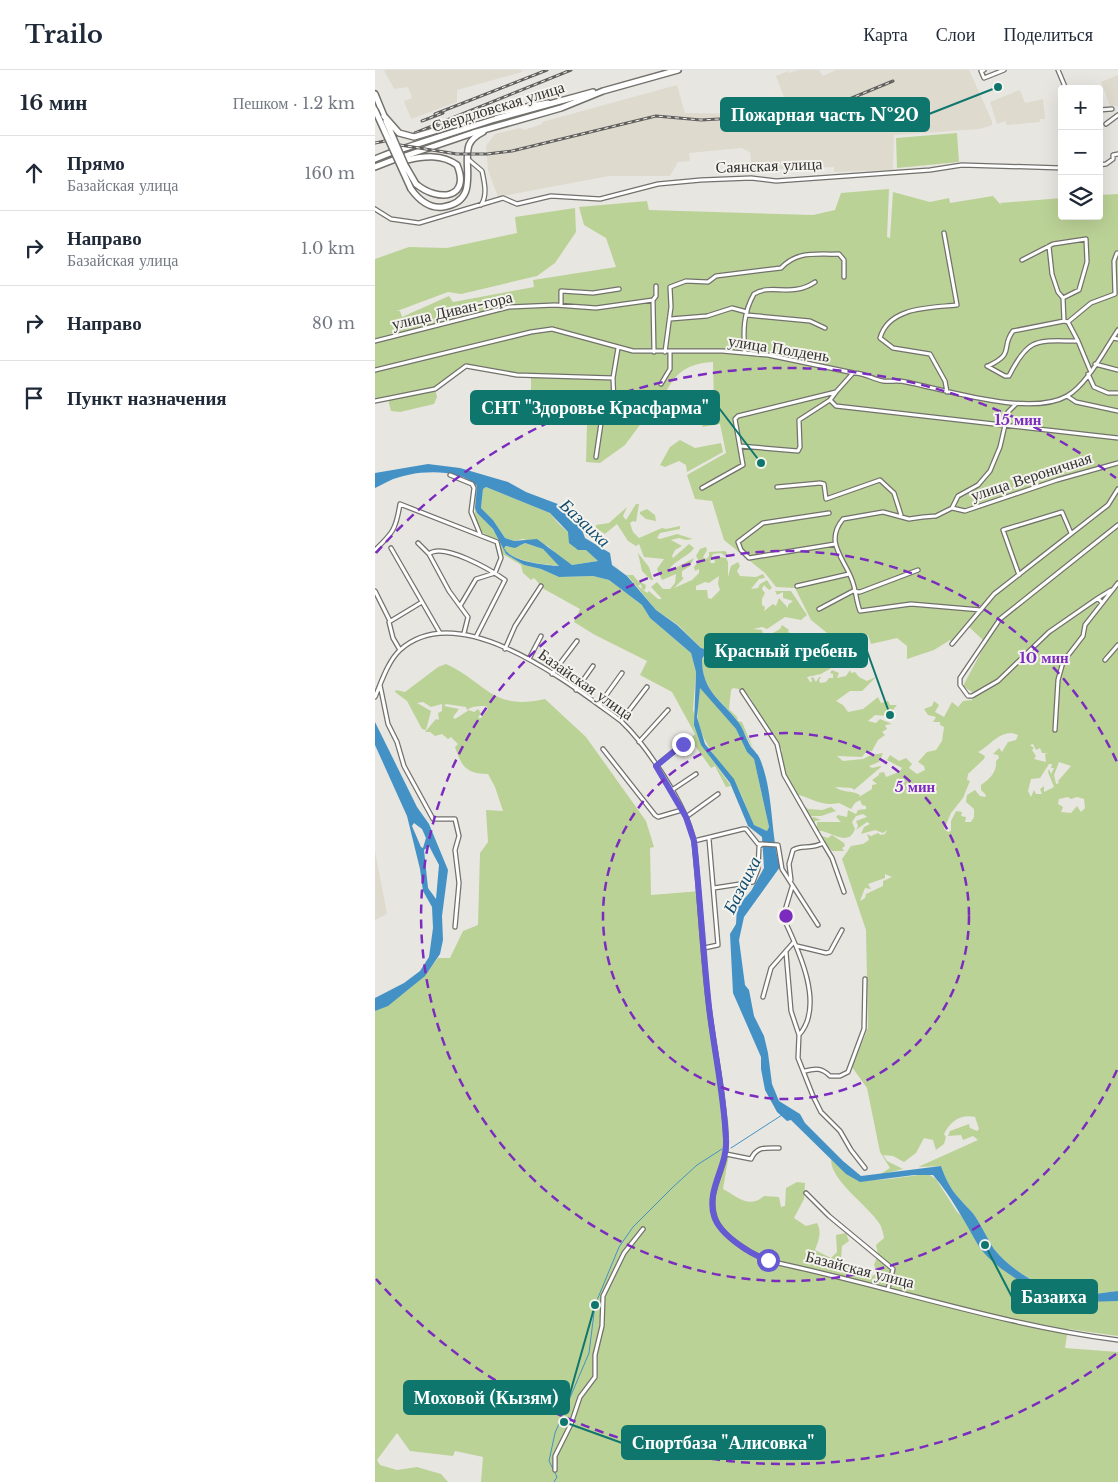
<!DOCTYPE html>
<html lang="ru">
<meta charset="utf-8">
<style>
:root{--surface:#fff;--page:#f6f6f7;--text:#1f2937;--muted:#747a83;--line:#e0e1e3}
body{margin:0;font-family:"Libre Baskerville",serif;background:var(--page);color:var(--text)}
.controls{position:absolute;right:15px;top:15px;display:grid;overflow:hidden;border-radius:5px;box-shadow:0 5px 20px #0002}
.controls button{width:45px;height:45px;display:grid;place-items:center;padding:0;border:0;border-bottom:1px solid var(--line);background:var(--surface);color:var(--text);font:25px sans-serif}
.stop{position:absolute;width:15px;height:15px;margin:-11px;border:4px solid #665ad4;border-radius:50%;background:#fff}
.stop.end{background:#665ad4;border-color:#fff;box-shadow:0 1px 5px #0008}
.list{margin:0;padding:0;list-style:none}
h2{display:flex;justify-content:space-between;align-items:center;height:65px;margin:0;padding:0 20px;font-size:21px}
h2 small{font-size:16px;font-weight:400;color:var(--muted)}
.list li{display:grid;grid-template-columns:32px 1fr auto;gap:15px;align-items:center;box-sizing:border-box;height:75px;padding:0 20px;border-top:1px solid var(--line)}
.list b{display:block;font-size:19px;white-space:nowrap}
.list p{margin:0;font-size:16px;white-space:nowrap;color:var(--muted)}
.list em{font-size:16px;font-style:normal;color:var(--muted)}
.icon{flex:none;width:28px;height:28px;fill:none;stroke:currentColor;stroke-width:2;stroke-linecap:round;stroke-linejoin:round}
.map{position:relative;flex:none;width:743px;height:1412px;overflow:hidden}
header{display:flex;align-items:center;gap:30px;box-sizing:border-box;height:70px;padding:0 25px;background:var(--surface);border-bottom:1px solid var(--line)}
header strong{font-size:24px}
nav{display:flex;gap:28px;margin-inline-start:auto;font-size:18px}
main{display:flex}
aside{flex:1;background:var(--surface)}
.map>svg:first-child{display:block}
</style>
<header>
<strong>Trailo</strong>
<nav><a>Карта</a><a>Слои</a><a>Поделиться</a></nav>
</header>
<main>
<aside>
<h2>16 мин<small>Пешком · 1.2 km</small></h2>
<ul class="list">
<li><svg class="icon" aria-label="ahead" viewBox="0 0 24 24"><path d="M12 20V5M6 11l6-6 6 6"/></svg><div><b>Прямо</b><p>Базайская улица</p></div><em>160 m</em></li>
<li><svg class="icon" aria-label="right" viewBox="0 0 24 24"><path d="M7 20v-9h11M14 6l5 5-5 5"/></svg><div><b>Направо</b><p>Базайская улица</p></div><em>1.0 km</em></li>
<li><svg class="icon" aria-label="right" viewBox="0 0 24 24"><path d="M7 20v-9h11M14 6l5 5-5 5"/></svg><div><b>Направо</b></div><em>80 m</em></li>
<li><svg class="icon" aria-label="arrive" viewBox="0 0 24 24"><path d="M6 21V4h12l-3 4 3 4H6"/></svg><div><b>Пункт назначения</b></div></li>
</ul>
</aside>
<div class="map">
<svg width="743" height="1412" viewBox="0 0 743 1412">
<rect width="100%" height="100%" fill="#e8e6e1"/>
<path fill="#dedace" d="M9 0H147V2L82 20V32L36 49 29 31 37 28 33 17 19 19Z
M423 0H444L448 6 461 0H594L617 51V55L605 59 519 65 518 100 459 102V97L377 100 375 82 366 78 314 83 315 91 303 92 295 106H234L123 127 113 100 111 76 120 64 145 58 149 60 167 54V52L302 15 310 43 374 44 413 37 401 6 413 1 414 3Z
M743 5V36H735L726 12Z
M645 20 650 33 668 29 670 49H665V52L632 55 630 51 622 54 615 32Z
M0 781 12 844 0 850Z"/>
<path fill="#bbd296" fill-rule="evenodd" d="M582 63 584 92 522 98 521 68Z
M514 119 512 167 515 168 518 122 555 132 574 128 575 133 618 126 626 135 625 133 687 128V146H724V125L743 124V1221C727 1223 709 1226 693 1223 667 1220 635 1199 619 1179 611 1167 604 1149 595 1140 579 1123 574 1118 566 1096L543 1097 603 1070 598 1066 588 1070 586 1065 573 1066 575 1061 594 1054 595 1058 602 1061 604 1059 600 1047C585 1044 575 1052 569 1064L571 1067 569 1074 561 1080 558 1070 549 1068 541 1083 529 1092 518 1086 508 1085 512 1091 528 1099 504 1105 515 1098 505 1082 492 1018 477 997 493 958 491 860 467 789 476 776 488 774 494 770 492 764 496 766 503 763 506 765 510 764 512 760 508 763 500 760 486 764 489 757 495 754 492 752 481 760 483 756 481 751 492 747 488 744 481 746 477 752 480 759C473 779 453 759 442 761V752H466L461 747 463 745 472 747 473 740 481 744 483 740 491 739V736L487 735 485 730 480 733 476 739 464 733C448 737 438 729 424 725L423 730 433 739 447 740 456 737 461 741 446 746H437L436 748 439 747 446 750 440 751 439 754 436 752C424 731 403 704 407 680L380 638C377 627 370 619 358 618L356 620 354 639 362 647 363 651 367 652 378 678 384 687C375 676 371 664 364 653 347 629 327 623 327 589L338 581 326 578 303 555 281 540 253 506 246 503 237 493 249 505H258L263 511 271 515 270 520 267 519 266 514 263 516 272 523 274 521 283 529H287L276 517 282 512 288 519H295L300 513 301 504 287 510 282 499 289 489 269 487 264 474 261 476 253 471 242 454 230 464 221 458V455L234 453 252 437 248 446 251 450 261 434H264L261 452 258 451 255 453 258 462 264 468 287 458 291 459 305 456V459L285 463 282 468 285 469 302 464 318 469 311 470 304 468 296 470 307 476 300 480 297 486 298 488 314 474 319 478C312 488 297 491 293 502L319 488 315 496 307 501V507L309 508 299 518 317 510 324 503V499L320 501 319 497 324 491 321 486 325 479 331 477 332 480 328 487 331 489 334 486V482L350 481 352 483 350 486 346 483 338 484 335 493H340L339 486 351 488 353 492V507L356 496 363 492 365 496 362 501 365 506 381 507 388 504 390 508 384 509 376 519 383 518 385 514 392 510 397 518 394 520 389 515 387 519 390 523 387 529V535L390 537 389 541 398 534 401 536 404 528 413 538V535L418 531 408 528V522L402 525 400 521H416L432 545 426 550 410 547 392 559 387 557 378 559 387 560 389 568 405 559 407 555 414 560 413 562 422 566 423 570 434 571 431 572 434 575 427 580 428 587 423 582H416L415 576 411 574 398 579 389 578 373 583 357 582 356 596 363 598 365 593C381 589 382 582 404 582L391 584V586L406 584 419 591 424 588 427 591 424 594 435 597 458 593V597L446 604 432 607 435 612H437L436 608 438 607 441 612 444 607H446L444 610 445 613 451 612 454 608H458V604L455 603 457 600 464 603 462 608 471 606 475 600 476 603 480 602 484 607 492 611 501 607 487 621H475L461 631 468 635 473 642 488 639 503 627 506 633 513 631 515 635H522L513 646 500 645 493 651 501 653 505 649 517 654 510 655 512 659 507 662 510 665 503 670 497 681 491 682 487 687 462 686 468 691 488 689 496 685 508 683 504 692 494 696 497 698 506 696V697L479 720 477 718 460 717C467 723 477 720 485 725L484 727 497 719V715L502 714 497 710 504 705V703L509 702 511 707 524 702 527 698 512 690 515 685 524 691 531 688 537 694 534 698 542 704 550 700 549 696 543 692 552 682 561 680 567 671 569 657 565 655V652H558L561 647 553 645 549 639 557 636 559 631 564 635 560 642 569 647 577 632 583 637 588 631 597 630 601 625 588 616 611 573 592 555 576 572 575 570 559 580 532 589V576L522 568 496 574 493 565 473 573 462 571 436 550 420 518 401 517 390 503 349 470 337 431 320 429 312 405 351 383 345 354 327 357 339 336 338 292C301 294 292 314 283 346L273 344 250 375 225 393 211 392 212 354H200L201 333 163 334 156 331V306L91 296 60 319 62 327 59 334 25 342 16 341 13 329 0 331V189L34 177 72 178 142 163 140 147 200 138 201 162 180 193 162 206 86 224 73 222 22 241H25L27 247 74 226 78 232 159 217 158 210 241 197 231 168 209 155 204 137 272 131 274 140 438 145 460 140 466 123ZM344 506 343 514 345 520 336 529 333 528 332 520H321V516L330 512 334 513ZM637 663 643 665 641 670 633 672 627 682 624 678 618 684 623 685 624 688 621 691C622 702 615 709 606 715V720L611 725 610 727 605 726 600 720 592 725 591 732 599 739V747L596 752H590L591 747 586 746 587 742 581 741 576 751V761L573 762 569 759 576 743 588 728 595 711 592 710 593 704 609 689 610 686 603 682C616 675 622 663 637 663ZM658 674 661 680 665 678 667 683H673L670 684 671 692 659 689 661 686 657 680 659 678 655 675ZM684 692 696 696 683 711 684 713 681 714 679 705ZM674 694H677L676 698H679L676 704 674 699 673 702 679 717 669 722V716L665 719 667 724H661L659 720 656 727 653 721 656 709 665 708ZM693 727 696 729 702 727 709 729 710 738 706 742 702 736 696 743 686 742 688 737 683 734 684 729ZM510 804 517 807 508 811V816L491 824 490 828 485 831 490 818 496 819 493 814 510 808Z
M305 370 320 378 346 373 348 382 312 402 311 395 304 391 290 397 285 395 295 377Z
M98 413 102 416 100 438 102 443 118 459 131 484 149 495 166 499 184 507 218 506 234 510 267 535 275 548 316 583 321 602 318 640 333 684 356 716 351 717 340 696 336 698 315 669 320 664 297 622 265 605 272 591 220 565 199 552 205 539 169 519 159 508 156 510 148 503 146 495 126 483 123 472 105 461C95 443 104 422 98 413Z
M111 417 175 443 184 454 223 491 197 495 185 488 173 476 148 469 139 471 130 468 118 450 106 438 108 419Z
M272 439 280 445 281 451 271 449 265 444V442Z
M150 473 168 479 185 496C169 494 137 493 128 477L145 476Z
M263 483 274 497 278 510H276L267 501Z
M71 594C112 613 117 641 170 629L211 667 271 751 279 777 275 778 276 825 326 821 332 879 334 918 354 1057V1084L348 1119C363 1127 374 1139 389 1126L404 1127 406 1137 410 1136 411 1118 422 1112 430 1113 429 1129 419 1148 431 1156 442 1153C447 1162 444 1170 440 1180L456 1188 462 1182 461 1165 471 1163 474 1171 467 1176 466 1191 498 1206 502 1202 499 1195 503 1184 501 1175 509 1168C508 1163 507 1157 504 1153 492 1135 455 1110 456 1089 484 1121 516 1107 553 1104L561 1109 582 1142 590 1149 603 1175 618 1191 632 1202 680 1229 694 1231H743V1266L693 1259 690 1278 743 1282V1412H106L108 1387 80 1381 78 1386 35 1381 22 1363 2 1390 5 1395 22 1400 42 1397 66 1404 73 1412H0V941C23 931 49 908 63 888H75L88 861 103 855 105 783 113 772 111 740 128 741 120 717 113 704C90 704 86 695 80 677L83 674 76 667 73 669 67 664 60 666 55 662H50L61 649 64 650 63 643 67 641V634L56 637 48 632 42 633 56 641 51 660 47 659 32 631 20 622 21 620 30 622 63 597ZM71 634 91 637 92 640C96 636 105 636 111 636L113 639 106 648H103L106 643 103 639 99 642 94 640 80 649 78 647 84 639 69 636Z
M325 617 361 659 372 682 379 689 394 757 392 761 379 755C373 743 369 728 362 717 339 681 314 665 325 617Z
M444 765 453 768 457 765 469 773 470 776 467 778 469 781H457Z"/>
<path fill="#4492c5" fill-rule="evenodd" d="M53 394 85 398 133 412 151 422 188 436 203 449 210 468 235 483 237 495 252 506 281 540 302 555 326 578 338 581 331 583 327 589C327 622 346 629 364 653 369 660 371 669 376 677 379 681 383 684 385 689 399 723 395 762 405 797L369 847 364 870 370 915 374 920 379 946 389 966 393 983 397 1014 404 1031 425 1044 430 1053 468 1091 486 1106 566 1096C574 1118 579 1123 595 1140 604 1149 611 1167 619 1179 635 1199 667 1220 693 1223 709 1226 727 1223 743 1221V1231C727 1231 709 1233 693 1231 668 1228 617 1198 603 1175 590 1152 576 1126 558 1105H539L485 1112 471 1104 420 1054 416 1050 412 1051 402 1042 390 1020 386 999V987L358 923 355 864 361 854 362 837 376 821 389 798 387 767 373 756 355 713 326 675 319 655 321 602 316 583 275 548 267 535 234 510 218 506 184 507 166 499 149 495 131 484 118 459 102 443 100 438 102 416C83 397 37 400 14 411 9 413 5 416 0 418V403ZM111 417 175 443 193 462 194 473 203 480H211L223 491 197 495 162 469 139 471 130 468 118 450 106 438 108 419ZM150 473 168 479 184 496C169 495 136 492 129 478L131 476 140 478ZM325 618 361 659 372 682 379 689 394 757 392 761 379 755 359 709 330 674 322 647Z
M0 652 42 737 54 754 73 800 67 846 68 870 65 884 50 906 13 936 0 941V928L29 913 45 901 54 887 58 858 57 837 48 821 45 799 32 746 0 675ZM39 753 47 759 51 768 48 778 46 777 37 756ZM54 776 64 795 61 829 53 818 49 780Z"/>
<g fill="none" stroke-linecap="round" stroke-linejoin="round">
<path stroke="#4492c5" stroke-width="1" d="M356 1078 407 1045
M179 1412 182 1407 174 1391 180 1363 214 1283 220 1235 244 1177 258 1157 298 1117 322 1095 347 1079"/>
<g stroke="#72716c" stroke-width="5.5">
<path id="minor" d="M609 0 606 1 609 8 629 0
M683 0 691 19
M724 40 737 39
M731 54 743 45
M94 90 107 101C109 111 113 125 106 135
M724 95 731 94 738 89V85L743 84
M0 139 16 149 44 153 128 128 142 134 176 126 225 129 283 114 326 110 376 108 401 111 555 100 587 95 687 98
M569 163 582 235C556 238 514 236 505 268L518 278 555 284 570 311 572 322
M674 176 677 204 683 222 688 228 689 251 693 252 703 271
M647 190 678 174 711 169 712 192 704 220 688 228
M186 235V221L218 223 244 219
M372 245 435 251 450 258
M295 249 332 246 357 238 372 242
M693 252 716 233 740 224 739 191 742 183
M738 268 743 269
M0 271 134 237 180 235 221 238 278 230
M279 282 278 230 281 226V216
M290 282 296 237 295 217 311 211 333 212 341 206 406 198C423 180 441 185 464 184L469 190V207
M370 283C368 262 368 243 379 224 396 213 417 228 440 212
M720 294 743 300
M612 296 630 306H634C654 266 662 271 703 271L715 300
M613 296C641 283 625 278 638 261L689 251
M0 300 156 262 177 259 258 281H347L393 285 479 303C490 303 497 309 508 311 515 312 523 310 531 312 572 320 655 347 692 326 712 315 730 279 743 260
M713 304 719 317 733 323H743
M286 314 295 299V282
M692 326 701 332 743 341
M455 330 461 336 743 368
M0 331 60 319 91 296 142 305 238 308
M201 333H239L274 336
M239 333 238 308 243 278
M365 376 423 381 425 377 424 350 455 330 461 322
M221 387 229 333
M75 405 97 414 99 418 96 442 105 464
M402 417 445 413 449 414 451 429 505 410 519 423 526 445
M327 418 368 395 360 349 363 346 461 322 478 303
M577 438 590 441 682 410 743 393
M454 443 388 453 363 472 366 480 374 488 460 474
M43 473 54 484 74 521 93 547 89 563
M16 478 65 563
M0 480C18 463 21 459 25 434L122 472 126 488 120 503 101 509 85 536
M54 484C68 472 116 500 130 510L101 567
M644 505 628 460 687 442 696 463
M422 516 474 504
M0 521 15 551
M723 528 736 520
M727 533 723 528 674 562 623 611 597 626H593L585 615V608L625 549 743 455
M444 539 478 521 485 522 543 500
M606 540 536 534 485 541C481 531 481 520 477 510 469 488 449 472 468 449L508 442 534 449 548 447 561 446 577 438 583 426 603 415 615 401 625 377 633 342 641 334
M577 574 619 524 733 435 743 419
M130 579 140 556 166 516
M25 580 18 568 14 552 47 532
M154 589 166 566
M730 590 743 575
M177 604 202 571
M5 615 13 654 22 672 29 696 58 749H80L84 766 80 780 84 813 80 857
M201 620 218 596
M367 621 402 674 409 705 448 773C435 780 427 774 418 780L414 794 416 810
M0 627C6 613 13 591 25 580 85 526 196 615 246 651 273 677 311 735 319 771 325 827 327 883 334 938 340 983 350 1028 351 1074 352 1100 331 1120 340 1147 346 1167 379 1186 398 1192 513 1216 626 1255 743 1270
M224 635 247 603
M246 651 272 617
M680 660 683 610 688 592 708 566 710 555 743 513
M264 672 293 640
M228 679 280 745 283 747 307 740
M281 696 308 674
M297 720 321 704
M311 747 343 724
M319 771 368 759H371L383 774H387L384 777 383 799 378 812 339 818
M448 773 457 788 469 822
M387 774 403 775 407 799 443 855
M417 817 408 847C422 877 451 935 424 965L423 988 438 1026 446 1042 465 1061 476 1080 490 1098
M422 876 451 883 455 882 467 860
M329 878 343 875 334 769
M411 882 416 941 424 965
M388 927 396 898 418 873
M430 1001C441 998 447 998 455 1006H465L473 1002 489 959 490 909
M351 1084 376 1089C382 1076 390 1078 404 1078
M431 1123 454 1146 518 1199 513 1219
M180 1400V1386L196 1354 205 1327 220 1307V1285L227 1256 228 1226 249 1183 268 1159"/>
</g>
<g stroke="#72716c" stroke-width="8">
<path id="primary" d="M0 24 9 46
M119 43 173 33
M32 90C49 86 67 84 82 95 96 128 64 133 41 114
M36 119C44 130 54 139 68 137 106 131 87 96 94 75 97 68 102 65 108 62"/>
</g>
<g stroke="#72716c" stroke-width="8">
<path id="trunk" d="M27 79 116 50 218 22
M30 86 98 63 186 38 228 21 303 0
M0 89 15 83
M0 97 18 90"/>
</g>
<use href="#minor" stroke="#fff" stroke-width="3"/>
<use href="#primary" stroke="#fff" stroke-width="5"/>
<use href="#trunk" stroke="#fff" stroke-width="5"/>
<g stroke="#62605e" stroke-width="3">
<path id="rail" d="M60 44 172 0
M47 51 68 43
M40 63 196 0
M0 73 10 71
M25 75 82 84H112L137 81 281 46 326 50 416 45 455 37 518 11"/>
</g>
<use href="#rail" stroke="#f5f3ee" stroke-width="1" stroke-dasharray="4" stroke-linecap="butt"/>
<g stroke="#72716c" stroke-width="8" stroke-linecap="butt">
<path id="primary-bridge" d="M0 40 36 119
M9 46 24 63 39 67 119 43
M11 51 30 95 41 114"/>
</g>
<use href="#primary-bridge" stroke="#fff" stroke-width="5"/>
</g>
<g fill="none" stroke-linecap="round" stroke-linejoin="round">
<path stroke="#665ad4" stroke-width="6" d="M308 674 281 696 311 747 319 771C325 826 328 882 334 937 339 981 349 1025 351 1069 353 1096 331 1119 339 1146 344 1164 376 1185 393 1190"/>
</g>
<g fill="none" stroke="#7b2cbf" stroke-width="2.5" stroke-dasharray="9 6">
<circle cx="411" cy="846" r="183"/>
<path d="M742 1000A365 365 0 1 1 742 692"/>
<path d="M741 1284A548 548 0 0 1 1 1209M1 483A548 548 0 0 1 741 408"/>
</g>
<g text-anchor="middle" stroke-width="4" stroke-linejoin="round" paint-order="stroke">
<g font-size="16" fill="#343332" stroke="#f5f3ee">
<text transform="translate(123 36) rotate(-17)" y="6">Свердловская улица</text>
<text transform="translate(394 95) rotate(-2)" y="6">Саянская улица</text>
<text transform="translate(77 240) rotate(-13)" y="6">улица Диван-гора</text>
<text transform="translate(404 278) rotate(9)" y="6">улица Полдень</text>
<text transform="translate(656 406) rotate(-18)" y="6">улица Вероничная</text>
<text transform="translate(211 614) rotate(35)" y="6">Базайская улица</text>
<text transform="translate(485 1199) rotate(14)" y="6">Базайская улица</text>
</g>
<g font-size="18" font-style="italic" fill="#104c6f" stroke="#f5f3ee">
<text transform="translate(210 453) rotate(43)" y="6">Базаиха</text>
<text transform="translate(367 815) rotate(-63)" y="6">Базаиха</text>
</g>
</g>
<circle cx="411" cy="846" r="8" fill="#7b2cbf" stroke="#f5f3ee" stroke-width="2.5"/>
<g font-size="15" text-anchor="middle" font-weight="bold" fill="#7b2cbf" stroke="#f5f3ee" stroke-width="4" stroke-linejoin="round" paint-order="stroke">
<text x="643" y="355">15 мин</text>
<text x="669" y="593">10 мин</text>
<text x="540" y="722">5 мин</text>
</g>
<path fill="none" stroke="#0f766e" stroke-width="2" d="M623 17L554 44M386 393L344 338M515 645L492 581M610 1175L637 1227M220 1235L194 1327M189 1352L247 1373"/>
<g fill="#0f766e" stroke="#f5f3ee" stroke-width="2">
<circle cx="623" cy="17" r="5"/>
<circle cx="386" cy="393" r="5"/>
<circle cx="515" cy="645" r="5"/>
<circle cx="610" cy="1175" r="5"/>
<circle cx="220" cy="1235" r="5"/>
<circle cx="189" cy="1352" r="5"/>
</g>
<g fill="#0f766e" stroke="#0f766e" stroke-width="2">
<rect x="346" y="28" width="208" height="33" rx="5"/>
<rect x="96" y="321" width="248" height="33" rx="5"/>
<rect x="330" y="564" width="162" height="33" rx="5"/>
<rect x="637" y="1210" width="85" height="33" rx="5"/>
<rect x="29" y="1311" width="165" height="33" rx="5"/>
<rect x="247" y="1356" width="203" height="33" rx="5"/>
</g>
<g font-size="18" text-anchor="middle" font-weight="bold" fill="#fff">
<text x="450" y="51">Пожарная часть №20</text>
<text x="220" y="344">СНТ "Здоровье Красфарма"</text>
<text x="411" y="587">Красный гребень</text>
<text x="679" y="1233">Базаиха</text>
<text x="111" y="1334">Моховой (Кызям)</text>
<text x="348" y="1379">Спортбаза "Алисовка"</text>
</g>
</svg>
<div class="controls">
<button>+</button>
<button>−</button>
<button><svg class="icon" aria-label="layers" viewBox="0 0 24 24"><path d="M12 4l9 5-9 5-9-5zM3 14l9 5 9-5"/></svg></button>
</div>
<div class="stop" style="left:393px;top:1190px"></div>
<div class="stop end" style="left:308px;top:674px"></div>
</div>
</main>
